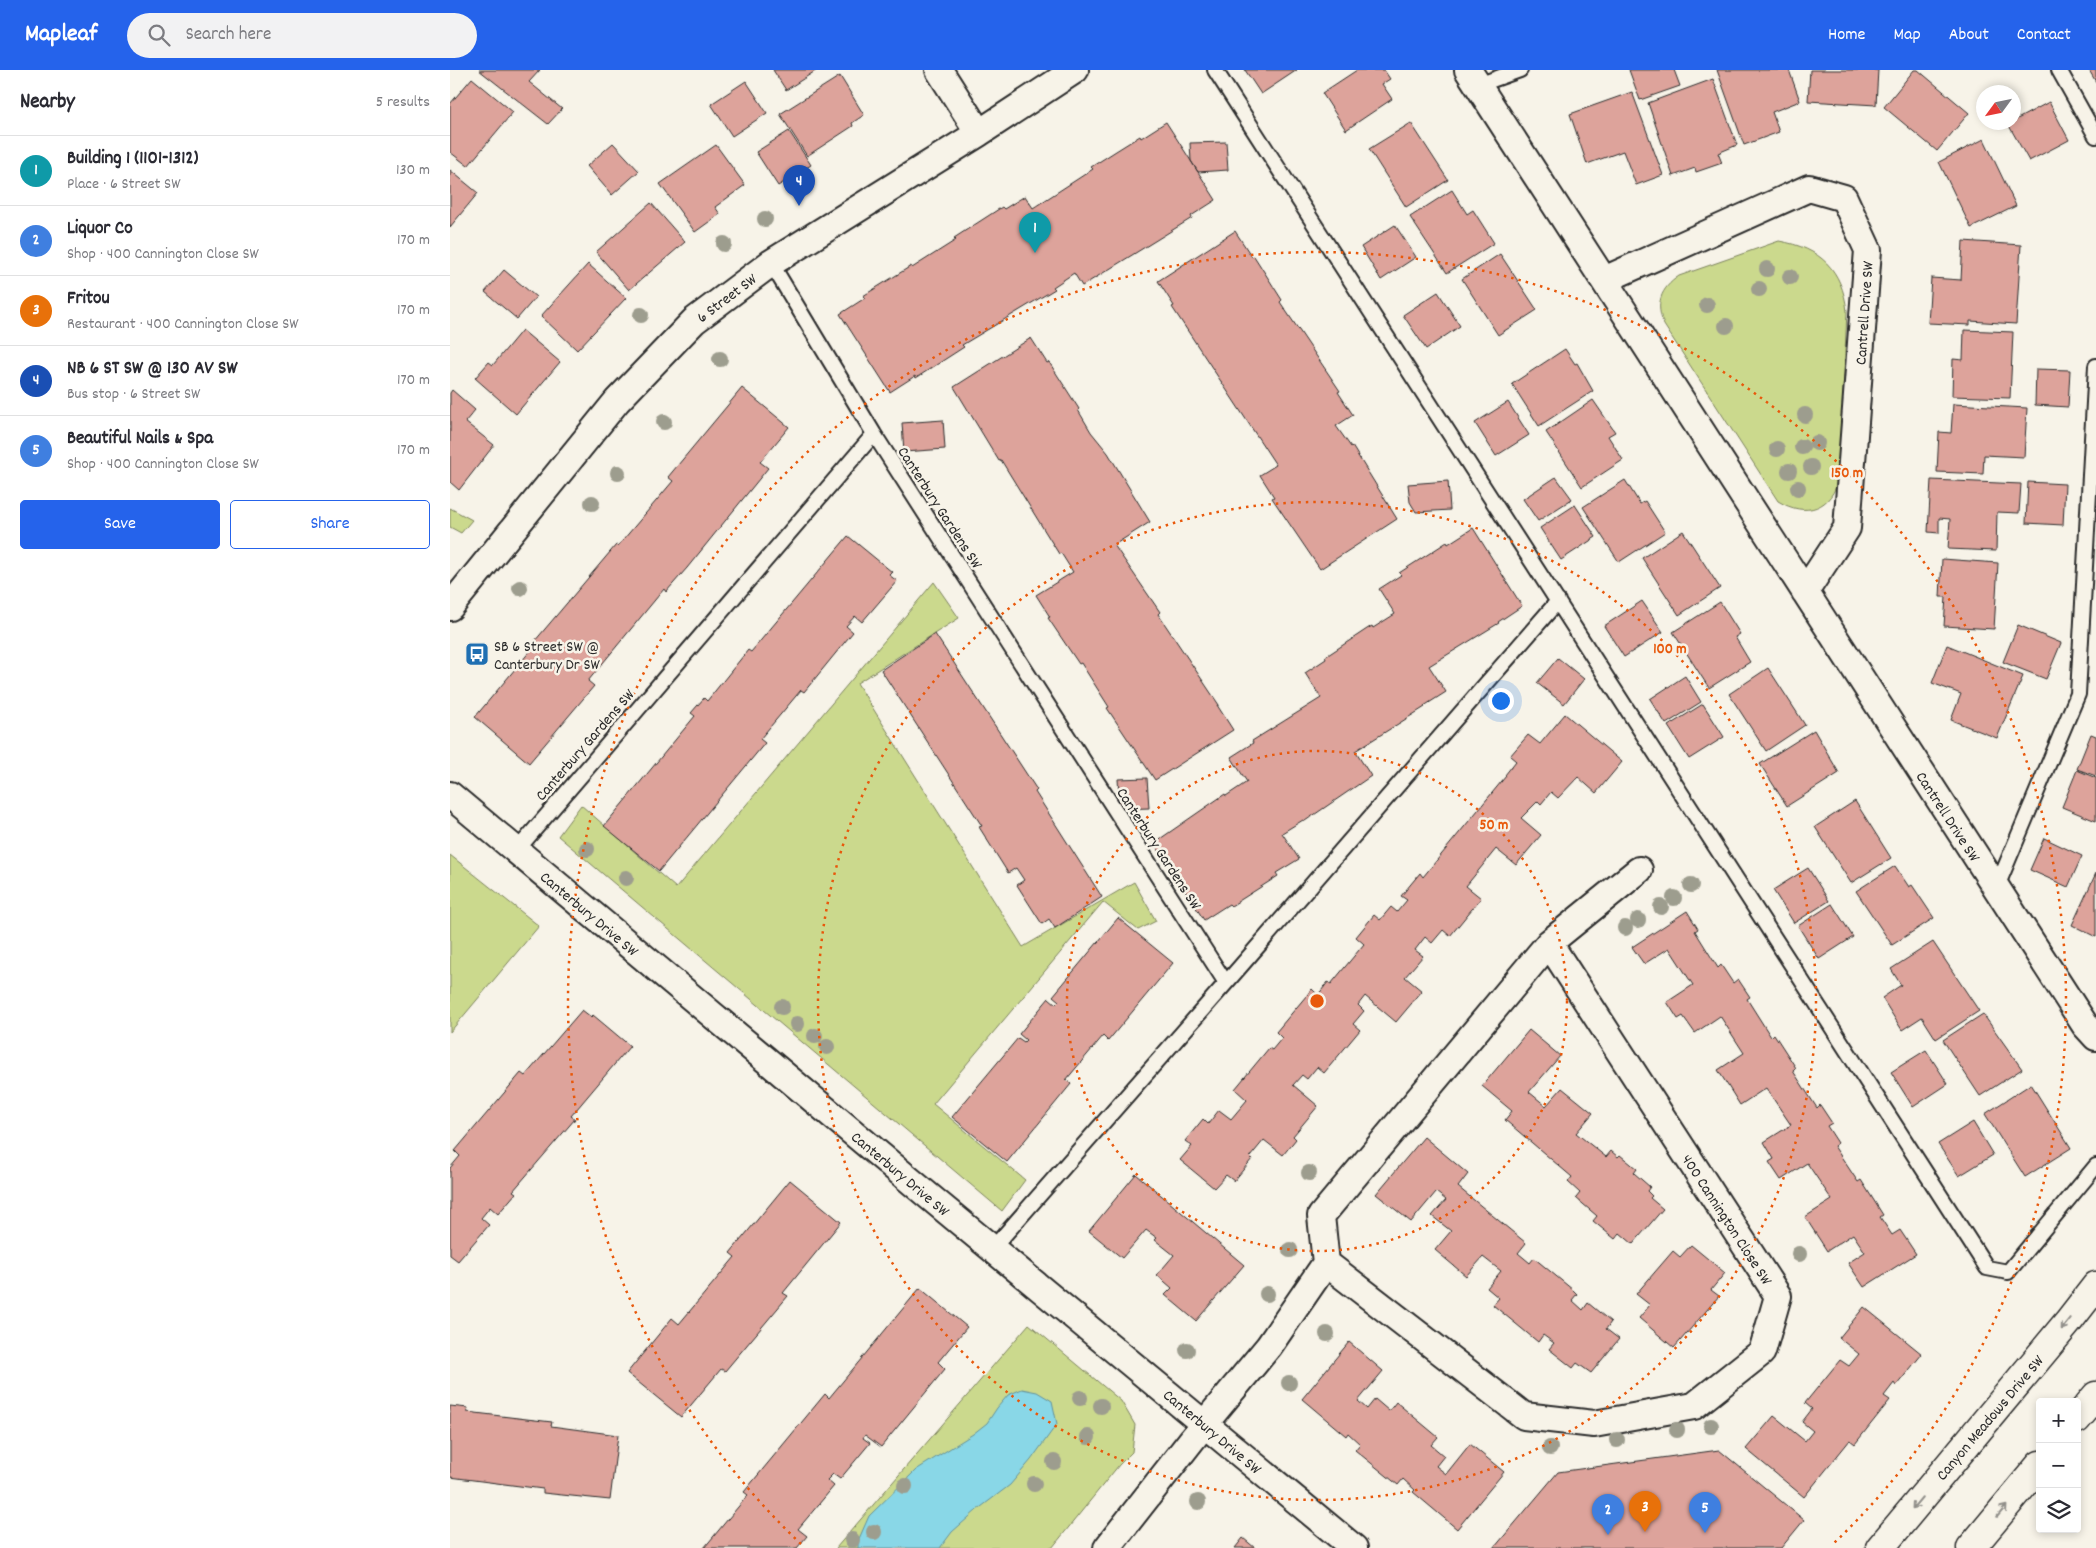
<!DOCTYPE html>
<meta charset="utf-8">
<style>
:root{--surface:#fff;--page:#f2f2f3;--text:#2b2b33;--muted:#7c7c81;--line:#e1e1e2;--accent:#2563eb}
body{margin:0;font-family:Dekko,sans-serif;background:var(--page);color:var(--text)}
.controls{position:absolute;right:15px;bottom:15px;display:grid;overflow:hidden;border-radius:5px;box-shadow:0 2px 8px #0003}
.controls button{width:45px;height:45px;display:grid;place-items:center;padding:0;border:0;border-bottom:1px solid var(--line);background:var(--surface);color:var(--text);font:25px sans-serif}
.compass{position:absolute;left:1526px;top:15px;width:45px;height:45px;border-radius:50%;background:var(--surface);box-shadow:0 2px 8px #0003;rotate:237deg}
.you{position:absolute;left:1050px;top:630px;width:18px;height:18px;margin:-12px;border:4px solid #fff;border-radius:50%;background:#1a73e8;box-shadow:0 0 0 8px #1a73e833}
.badge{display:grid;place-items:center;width:32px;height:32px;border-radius:50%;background:var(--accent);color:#fff;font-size:16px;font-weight:700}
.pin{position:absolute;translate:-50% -41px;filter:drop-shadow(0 1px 2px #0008)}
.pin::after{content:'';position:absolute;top:26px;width:18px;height:15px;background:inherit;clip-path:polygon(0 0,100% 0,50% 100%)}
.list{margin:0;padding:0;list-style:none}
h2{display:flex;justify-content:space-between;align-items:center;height:65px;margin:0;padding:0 20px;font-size:21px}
h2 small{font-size:16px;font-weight:400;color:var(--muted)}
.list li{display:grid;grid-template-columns:32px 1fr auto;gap:15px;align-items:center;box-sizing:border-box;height:70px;padding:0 20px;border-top:1px solid var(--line)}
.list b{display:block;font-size:19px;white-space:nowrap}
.list p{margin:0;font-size:16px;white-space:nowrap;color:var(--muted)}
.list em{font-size:16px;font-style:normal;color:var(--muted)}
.actions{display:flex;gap:10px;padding:15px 20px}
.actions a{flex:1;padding:11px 0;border:1px solid var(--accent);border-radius:5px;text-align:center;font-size:18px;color:var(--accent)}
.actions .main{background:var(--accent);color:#fff}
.icon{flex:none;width:28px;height:28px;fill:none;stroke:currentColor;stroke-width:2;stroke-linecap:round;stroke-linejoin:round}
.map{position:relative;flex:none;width:1646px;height:1478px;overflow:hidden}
header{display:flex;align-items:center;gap:30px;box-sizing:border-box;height:70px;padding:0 25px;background:var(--accent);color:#fff}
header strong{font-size:24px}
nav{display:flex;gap:28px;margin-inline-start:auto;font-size:18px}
.search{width:350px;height:45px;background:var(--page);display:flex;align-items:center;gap:12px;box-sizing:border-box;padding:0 18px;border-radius:28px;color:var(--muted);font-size:19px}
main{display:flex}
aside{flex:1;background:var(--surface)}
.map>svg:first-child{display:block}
</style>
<header>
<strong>Mapleaf</strong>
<div class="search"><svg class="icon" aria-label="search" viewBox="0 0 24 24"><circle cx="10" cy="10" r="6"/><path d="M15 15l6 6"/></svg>Search here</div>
<nav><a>Home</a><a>Map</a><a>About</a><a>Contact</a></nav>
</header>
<main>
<aside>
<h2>Nearby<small>5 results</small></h2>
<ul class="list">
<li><span class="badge" style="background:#0f9aa8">1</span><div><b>Building 1 (1101-1312)</b><p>Place · 6 Street SW</p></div><em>130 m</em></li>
<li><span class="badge" style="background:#3f7fe0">2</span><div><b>Liquor Co</b><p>Shop · 400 Cannington Close SW</p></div><em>170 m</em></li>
<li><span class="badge" style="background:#e8710a">3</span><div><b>Fritou</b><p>Restaurant · 400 Cannington Close SW</p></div><em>170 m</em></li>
<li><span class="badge" style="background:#1a4fb4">4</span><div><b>NB 6 ST SW @ 130 AV SW</b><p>Bus stop · 6 Street SW</p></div><em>170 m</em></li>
<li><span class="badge" style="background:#3f7fe0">5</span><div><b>Beautiful Nails &amp; Spa</b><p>Shop · 400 Cannington Close SW</p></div><em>170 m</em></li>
</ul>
<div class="actions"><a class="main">Save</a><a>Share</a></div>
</aside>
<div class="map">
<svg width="1646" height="1478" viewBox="0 0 1646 1478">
<rect width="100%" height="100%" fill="#f7f3e8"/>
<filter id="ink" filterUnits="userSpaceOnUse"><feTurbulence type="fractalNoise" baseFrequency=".02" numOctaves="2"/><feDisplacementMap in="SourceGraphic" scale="10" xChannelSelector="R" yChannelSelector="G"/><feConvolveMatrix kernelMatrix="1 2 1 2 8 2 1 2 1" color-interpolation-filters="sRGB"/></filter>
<g filter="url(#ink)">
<path fill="#cbd98d" stroke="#7b825c" d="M1329 171C1370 178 1392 199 1397 241L1389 407C1382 439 1356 448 1328 431L1214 255C1205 234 1210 219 1229 206Z
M0 438 22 450 11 463 0 457Z
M484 512 509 548 407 613 573 877 684 812 706 851 688 860 653 832 483 1034 575 1110 552 1141 108 766 131 735 226 818Z
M0 785 89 856 0 962Z
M579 1254 671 1331 685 1355 682 1382 669 1395 602 1478H386Z"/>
<path fill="#89d7e7" stroke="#63929c" d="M572 1319 587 1322 602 1331 607 1354 581 1390 560 1415 527 1440 502 1462 490 1478H408V1471L419 1446 466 1400 523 1364 537 1353 547 1338 558 1325Z"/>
<path fill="#dda39b" stroke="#2b2b2b" d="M29 0H90L79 12 112 39 98 54Z
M323 0H367L336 20Z
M795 0H847L811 24Z
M907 0H934L940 9 932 14 942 29 896 60 872 23Z
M1179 0H1224L1230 16 1190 30Z
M1267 0H1339L1350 31 1322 42 1329 62 1294 75Z
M1360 0H1428L1426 35 1358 31Z
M1464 0H1468L1519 43 1487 81 1434 37Z
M1639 0H1646V12Z
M390 6 414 45 402 53 403 56 357 86 330 44Z
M22 8 63 42 18 96 0 82V34Z
M1263 9 1287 75 1268 83 1272 93 1246 102 1245 98 1223 106 1198 33Z
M296 11 317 43 282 66 261 34Z
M1182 22 1213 105 1186 115 1173 81 1137 94 1120 44Z
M1599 32 1619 70 1579 91 1558 54Z
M716 52 766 130 741 146 742 148 632 216 624 203 603 217 605 219 512 275 514 277 466 308 465 306 440 322 390 244 415 228 413 226 461 196 462 198 506 170 504 168 552 137 554 139 575 126 583 138 643 99 641 97 666 81 690 66 691 68Z
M961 53 998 110 956 137 919 79Z
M339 61 361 95 328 116 306 82Z
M1534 69 1566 136 1521 158 1489 92Z
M776 72 778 100 748 102 741 91 740 73Z
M163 73 189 101 162 125 137 96Z
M266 75 295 115 265 137 270 144 245 162 210 114Z
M0 100 28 123 0 157Z
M1002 120 1017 144 1023 140 1044 173 997 203 960 147Z
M201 133 235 172 179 220 146 182Z
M945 155 966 187 931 210 911 177Z
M785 161 802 187 804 186 832 230 830 232 890 321 888 322 903 345 886 356 901 377 902 376 947 449 870 499 822 428 824 427 810 405 826 395 722 237 724 236 708 211Z
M1513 171 1571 175 1566 254 1520 251V255L1478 253 1481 208 1511 210Z
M1050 184 1087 240 1048 265 1012 209Z
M138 194 176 228 127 280 91 246Z
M54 200 86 227 67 249 35 222Z
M988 222 1010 256 976 279 953 245Z
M72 260 110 292 66 344 25 308 39 292 43 295Z
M1514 260 1563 262 1560 328 1502 326 1503 289 1513 290Z
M581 268 597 293 599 292 629 339 628 340 641 362 658 383 700 452 664 475 710 542 708 544 769 635H767L783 660 705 710 657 638 659 637 631 593 629 594 598 548 600 547 586 525 623 502 611 483 609 484 551 390 549 391 504 317Z
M1115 279 1125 294 1127 293 1143 321 1089 356 1062 314Z
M1586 299 1620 300 1618 337 1585 335Z
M292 318 339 357 310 392 318 398 237 498 216 522 214 519 138 611 144 616 79 693 25 647 86 574 84 572 166 475 168 476 223 411 218 407Z
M2 320 25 340 15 352 44 375 9 420 0 412V323Z
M1143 330 1165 362 1158 366 1173 390 1132 417 1096 362Z
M1058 332 1079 365 1046 386 1025 353Z
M1503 334 1577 338 1574 387 1534 385 1533 404 1487 402 1489 362 1501 363Z
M493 350 495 379 454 382 452 353Z
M1106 407 1122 429 1088 451 1073 429Z
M1175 410 1190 434 1195 431 1215 462 1169 492 1133 437Z
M1481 410 1571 414 1569 443 1547 442 1546 481 1498 479 1500 449 1489 448V463L1478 462Z
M998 411 1000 440 966 442 960 432 958 414Z
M1578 412 1615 414 1613 455 1576 453Z
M1125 435 1146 467 1111 490 1090 458Z
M1023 458 1072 536 1048 552 1049 553 979 596 996 622 974 636 975 637 905 681 921 706 855 751 853 750 832 763 849 789 826 803 828 806 781 836 779 834 754 850 704 773 775 724 776 726 797 712 781 687 803 673 802 671 871 628 855 603 876 589 875 587 917 559 922 556 923 558 945 544 929 519 951 505 949 503 997 472 998 474Z
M1233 461 1270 518 1229 545 1192 488Z
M398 466 442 502 439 505 447 511 412 552 405 546 396 556 403 562 354 622 351 620 310 669 315 673 209 801 154 756 245 646 241 643 254 628 257 631 298 580 301 582Z
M1492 489 1548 493 1544 559 1494 556 1496 527H1490Z
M1192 531 1213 562 1174 587 1154 556Z
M1270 532 1290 564 1285 567 1300 592 1259 618 1223 562Z
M1568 555 1611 573 1596 609 1553 592Z
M485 564 587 720 585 722 652 827 605 858 599 849 592 854 567 815 574 810 566 798 558 803 529 757 532 756 431 600Z
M1497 575 1573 606 1547 668 1501 650 1511 624 1482 613Z
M1108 588 1134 609 1114 634 1087 613Z
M1318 598 1355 655 1316 681 1279 624Z
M1235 606 1251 632 1216 654 1200 629Z
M1253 634 1274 667 1239 689 1218 656Z
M1115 644 1172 692 1146 723 1128 707 1108 728 1101 722 1091 734 1088 731 1071 748 1091 765 1066 795 1046 779 1016 816 1031 828 1000 866 993 860 982 873 975 867 965 880 973 886 955 907 972 921 946 952 915 926 908 935 914 941 903 954 910 960 874 1003 867 997 857 1009 852 1005 843 1015 868 1036 843 1066 846 1069 833 1085 814 1070 800 1087 802 1089 784 1111 776 1105 764 1118 730 1090 742 1076 735 1071 753 1049 758 1054 769 1040 781 1049 797 1030 785 1019 819 978 822 980 832 968 826 962 862 919 868 925 878 912 881 914 914 874 906 867 924 845 930 850 941 837 947 842 957 830 951 826 970 803 973 807 1056 706 1055 705 1066 691 1060 686 1078 665 1090 674Z
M1364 660 1389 703 1337 736 1310 694Z
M1641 664 1646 666V706L1627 699Z
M1627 700 1646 708V751L1612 737Z
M697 708 699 738 670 739 668 709Z
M1405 731 1441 788 1401 813 1365 757Z
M1594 768 1632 786 1618 817 1580 800Z
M1445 796 1459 817 1462 815 1484 848 1442 875 1406 821Z
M1358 798 1379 831 1344 853 1323 820Z
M1646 803V867L1622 855Z
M1382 834 1403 867 1369 889 1348 856Z
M1237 841 1248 859 1245 861 1268 898 1271 895 1283 913 1288 909 1300 927 1297 929 1321 967 1324 964 1346 998 1343 1001 1367 1038 1370 1035 1382 1053 1377 1056 1388 1073 1384 1076 1408 1112 1411 1110 1433 1145 1430 1147 1442 1165 1450 1160 1466 1184 1414 1217 1398 1193 1415 1182 1403 1164 1377 1181 1355 1147 1382 1130 1357 1093 1331 1110 1319 1092 1324 1089 1314 1072 1341 1055 1316 1018 1290 1035 1268 1000 1294 983 1270 946 1245 963 1233 946 1228 949 1217 932 1243 915 1219 878 1194 894 1182 877Z
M668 848 723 893 658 971 653 966 621 1004 616 1010 621 1014 557 1092 502 1047 568 968 574 972 576 970 569 964 599 928 606 934 609 931 603 926Z
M1483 872 1529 941 1486 969 1472 947 1452 960 1432 928 1451 915 1441 899Z
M132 940 141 947 143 945 180 976 121 1046 125 1049 63 1121 66 1123 48 1144 40 1137 31 1148 39 1155 8 1191 0 1185V1098L10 1086 5 1081 71 1003 75 1006Z
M1533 944 1572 999 1530 1026 1493 970Z
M1079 960 1110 986 1079 1022 1096 1036 1112 1018 1143 1043 1126 1063 1156 1087 1161 1081 1168 1087 1170 1085 1187 1099 1184 1103 1200 1117 1197 1121 1202 1126 1200 1128 1213 1139 1183 1174 1170 1163 1165 1169 1143 1151 1147 1146 1126 1128 1130 1123 1118 1112 1122 1107 1055 1050 1062 1041 1032 1016Z
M1476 980 1498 1014 1463 1037 1441 1002Z
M1581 1014 1621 1078 1575 1107 1535 1044Z
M1523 1052 1543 1085 1509 1106 1488 1074Z
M974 1067 1018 1104 1008 1117 1076 1173 1068 1183 1080 1193 1084 1188 1123 1220 1127 1224 1122 1230 1133 1240 1138 1233 1161 1252 1156 1259 1169 1269 1141 1303 1127 1293 1123 1298 1099 1279 1104 1273 1093 1265 1088 1272 1043 1235 1049 1228 1037 1218 1051 1201 1033 1187 1016 1206 985 1180 1001 1161 982 1146 996 1130 986 1122 961 1152 926 1124Z
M686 1104 794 1195 746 1251 715 1225 722 1218 707 1205 724 1185 705 1170 707 1168 696 1160 672 1188 639 1161Z
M340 1110 391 1152 333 1223 338 1226 275 1301 271 1299 231 1347 177 1303 222 1248 229 1254 285 1187 280 1183Z
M1241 1175 1275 1203 1261 1220 1269 1226 1224 1278 1189 1248 1200 1235 1186 1224 1223 1181 1230 1187Z
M470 1218 517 1257 488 1292 495 1299 431 1377 415 1365 413 1368 420 1373 390 1409 383 1404 377 1410 384 1416 348 1459 357 1466 347 1478H254L298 1425 294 1422 375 1324 379 1328Z
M1414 1237 1472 1284 1446 1316 1444 1313 1434 1326 1440 1330 1405 1374 1400 1370 1354 1427 1296 1379 1324 1346 1355 1371 1363 1361 1352 1352 1362 1339 1355 1333 1390 1290 1399 1296 1409 1284 1389 1268Z
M899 1272 933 1301 908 1331 917 1339 925 1329 939 1341 946 1332 988 1367 981 1375 994 1386 986 1396 996 1404 1020 1374 1054 1402 1007 1459 963 1422 965 1420 953 1409 948 1415 905 1380 910 1374 898 1363 896 1366 852 1329Z
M0 1336 18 1338 17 1342 102 1352 101 1356 168 1365 160 1430 93 1423V1419L0 1407Z
M1269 1380 1354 1450 1331 1478H1044L1108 1402Z
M793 1468 805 1478H785Z"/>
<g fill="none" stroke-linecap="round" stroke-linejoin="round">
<g stroke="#2b2b2b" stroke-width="18">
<path id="lane" d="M765 0 1537 1198 1558 1202 1646 1096
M1609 0 1646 66
M1028 15 1070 0
M321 193 424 364 776 913 543 1178
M67 780 424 364
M1546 819 1628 624 1646 296
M776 913 1108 531"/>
</g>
<g stroke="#2b2b2b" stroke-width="30">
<path id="street" d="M489 0 529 63
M1018 0 1635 955 1646 967
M1154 210 1359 118 1394 128 1418 180 1397 458 1355 522
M0 537 167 331 244 251 321 193 529 63 625 0
M0 725 475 1123 904 1478
M876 1193 1074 1346 1144 1354 1244 1336 1312 1282 1328 1226 1099 873
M657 1478 755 1353 819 1276 876 1193 871 1146 1099 873 1189 800"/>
</g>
<g stroke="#2b2b2b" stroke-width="31">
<path id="secondary" d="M1627 1349 1646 1326
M1430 1478 1618 1252 1646 1216
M1521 1478 1590 1395"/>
</g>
<use href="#lane" stroke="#f7f3e8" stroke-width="14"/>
<use href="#street" stroke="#f7f3e8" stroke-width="26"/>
<use href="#secondary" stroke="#f7f3e8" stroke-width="28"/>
</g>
<g fill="#9d9d8e">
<circle cx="315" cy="149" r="8"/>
<circle cx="274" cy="174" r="8"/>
<circle cx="1317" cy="199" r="8"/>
<circle cx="1340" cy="207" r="8"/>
<circle cx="1309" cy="219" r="8"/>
<circle cx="1257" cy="235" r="8"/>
<circle cx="191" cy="245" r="8"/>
<circle cx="1276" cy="256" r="8"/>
<circle cx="270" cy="289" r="8"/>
<circle cx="1355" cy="345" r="8"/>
<circle cx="214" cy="352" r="8"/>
<circle cx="1367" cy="373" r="8"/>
<circle cx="1352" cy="377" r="8"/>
<circle cx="1327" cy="379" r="8"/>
<circle cx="1361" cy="397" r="8"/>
<circle cx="1339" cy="401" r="8"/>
<circle cx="168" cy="403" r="8"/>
<circle cx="1348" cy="418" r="8"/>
<circle cx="142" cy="433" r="8"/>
<circle cx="70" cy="518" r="8"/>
<circle cx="137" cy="779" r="8"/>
<circle cx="176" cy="808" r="8"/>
<circle cx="1241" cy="815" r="8"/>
<circle cx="1224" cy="828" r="8"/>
<circle cx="1211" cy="837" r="8"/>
<circle cx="1188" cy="850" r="8"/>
<circle cx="1175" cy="858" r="8"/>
<circle cx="332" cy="937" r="8"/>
<circle cx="347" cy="954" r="8"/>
<circle cx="365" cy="966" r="8"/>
<circle cx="377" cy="977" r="8"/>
<circle cx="859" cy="1103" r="8"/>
<circle cx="840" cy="1180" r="8"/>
<circle cx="1349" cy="1184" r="8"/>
<circle cx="817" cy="1224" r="8"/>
<circle cx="877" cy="1264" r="8"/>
<circle cx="737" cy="1280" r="8"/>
<circle cx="839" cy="1313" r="8"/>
<circle cx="630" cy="1328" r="8"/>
<circle cx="651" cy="1336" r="8"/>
<circle cx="1261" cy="1356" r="8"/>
<circle cx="1227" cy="1360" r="8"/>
<circle cx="638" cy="1367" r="8"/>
<circle cx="1167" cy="1370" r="8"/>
<circle cx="1100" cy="1378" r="8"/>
<circle cx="604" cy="1392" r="8"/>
<circle cx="584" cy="1414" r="8"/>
<circle cx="455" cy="1416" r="8"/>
<circle cx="748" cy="1432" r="8"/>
<circle cx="424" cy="1462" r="8"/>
<circle cx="402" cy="1470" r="8"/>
</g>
<defs><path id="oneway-shaft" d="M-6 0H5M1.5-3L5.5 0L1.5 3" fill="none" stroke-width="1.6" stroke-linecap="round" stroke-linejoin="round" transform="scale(1.25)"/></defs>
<g stroke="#918f8a">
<use href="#oneway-shaft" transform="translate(1616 1254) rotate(129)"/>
<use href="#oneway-shaft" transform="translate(1467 1433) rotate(130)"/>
<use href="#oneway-shaft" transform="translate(1552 1441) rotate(-50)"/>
</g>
</g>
<g fill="none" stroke="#e8590c" stroke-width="2.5" stroke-dasharray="2.5 5">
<circle cx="867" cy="931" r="250"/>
<circle cx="867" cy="931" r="499"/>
<path d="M351 1474A749 749 0 1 1 1383 1474"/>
</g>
<defs>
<g id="bus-square" transform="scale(1.25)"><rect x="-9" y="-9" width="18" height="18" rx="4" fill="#1f6fb2" stroke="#f7f3e8"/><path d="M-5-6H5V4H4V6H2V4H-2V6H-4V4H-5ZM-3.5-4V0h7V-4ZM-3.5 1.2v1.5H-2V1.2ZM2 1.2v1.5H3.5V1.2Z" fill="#fff"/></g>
</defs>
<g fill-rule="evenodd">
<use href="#bus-square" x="27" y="584"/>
</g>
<g text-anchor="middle" stroke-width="5" stroke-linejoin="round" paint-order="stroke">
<g font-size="16" fill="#2b2b2b" stroke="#f7f3e8">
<text transform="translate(276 227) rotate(-37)" y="6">6 Street SW</text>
<text transform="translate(1413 243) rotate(-86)" y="6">Cantrell Drive SW</text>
<text transform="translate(491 437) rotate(57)" y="6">Canterbury Gardens SW</text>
<text transform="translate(134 674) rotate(-49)" y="6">Canterbury Gardens SW</text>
<text transform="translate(1499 746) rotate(57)" y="6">Cantrell Drive SW</text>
<text transform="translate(710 778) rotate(57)" y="6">Canterbury Gardens SW</text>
<text transform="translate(140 843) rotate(40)" y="6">Canterbury Drive SW</text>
<text transform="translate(451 1103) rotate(40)" y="6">Canterbury Drive SW</text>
<text transform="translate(1278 1149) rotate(57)" y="6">400 Cannington Close SW</text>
<text transform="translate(1539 1347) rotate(-50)" y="6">Canyon Meadows Drive SW</text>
<text transform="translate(763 1361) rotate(40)" y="6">Canterbury Drive SW</text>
</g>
<g font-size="16" fill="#2b2b2b" stroke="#f7f3e8" text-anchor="start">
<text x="44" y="581">SB 6 Street SW @<tspan x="44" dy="18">Canterbury Dr SW</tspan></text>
</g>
</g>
<circle cx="867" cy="931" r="8" fill="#e8590c" stroke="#f7f3e8" stroke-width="2.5"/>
<g font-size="15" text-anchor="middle" font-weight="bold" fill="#e8590c" stroke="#f7f3e8" stroke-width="5" stroke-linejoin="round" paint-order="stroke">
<text x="1397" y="407">150 m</text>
<text x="1220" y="583">100 m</text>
<text x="1044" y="759">50 m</text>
</g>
</svg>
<div class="controls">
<button>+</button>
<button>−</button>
<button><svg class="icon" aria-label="layers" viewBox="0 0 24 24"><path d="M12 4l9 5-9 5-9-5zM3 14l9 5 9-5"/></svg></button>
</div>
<svg class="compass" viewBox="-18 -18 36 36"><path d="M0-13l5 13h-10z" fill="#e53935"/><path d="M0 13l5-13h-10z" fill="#7c7c81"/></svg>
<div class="you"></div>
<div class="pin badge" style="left:585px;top:183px;background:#0f9aa8">1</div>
<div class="pin badge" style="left:1158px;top:1465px;background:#3f7fe0">2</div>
<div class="pin badge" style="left:1195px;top:1462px;background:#e8710a">3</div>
<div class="pin badge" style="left:349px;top:136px;background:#1a4fb4">4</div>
<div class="pin badge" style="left:1255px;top:1463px;background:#3f7fe0">5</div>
</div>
</main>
